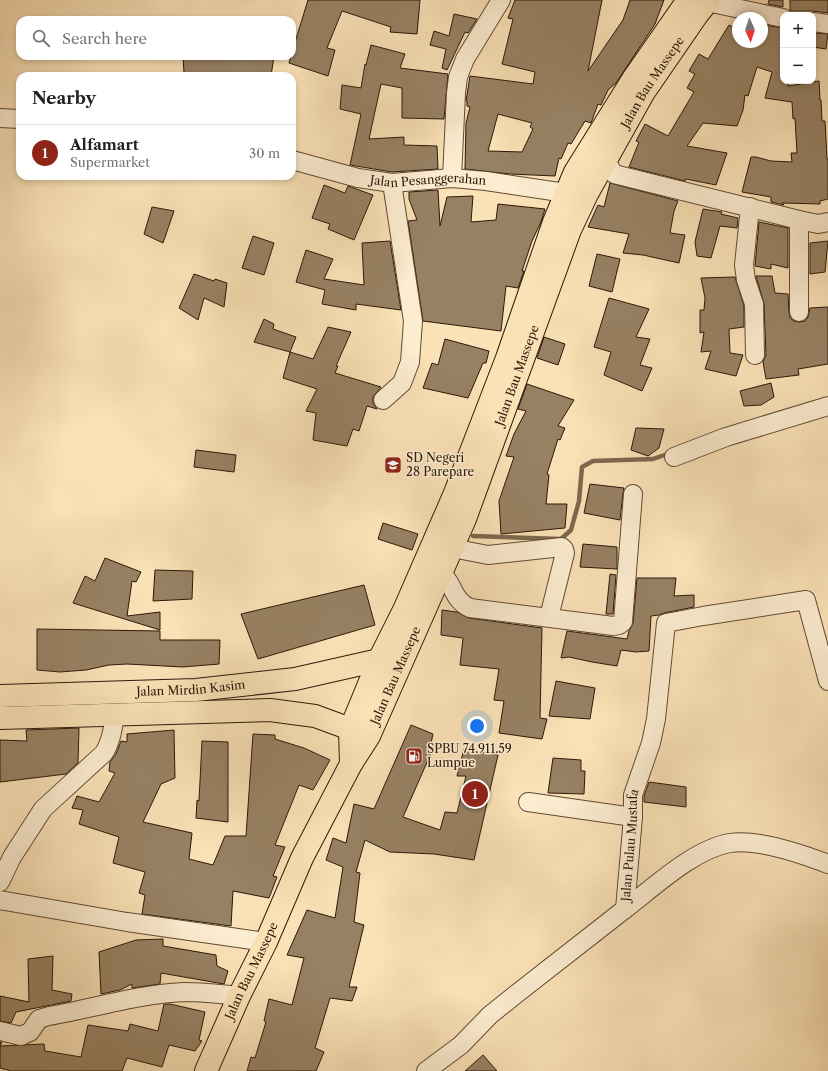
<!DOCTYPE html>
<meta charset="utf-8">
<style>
:root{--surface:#fff;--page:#f6f6f6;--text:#202124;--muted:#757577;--line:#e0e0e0;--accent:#8f2418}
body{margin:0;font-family:"Libre Caslon Text",serif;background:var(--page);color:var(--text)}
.controls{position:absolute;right:12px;top:12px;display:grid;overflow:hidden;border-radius:8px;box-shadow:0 2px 6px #0003}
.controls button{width:36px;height:36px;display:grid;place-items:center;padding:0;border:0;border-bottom:1px solid var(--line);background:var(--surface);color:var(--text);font:20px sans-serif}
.compass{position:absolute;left:732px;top:12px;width:36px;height:36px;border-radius:50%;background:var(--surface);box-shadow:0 2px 6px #0003;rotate:177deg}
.you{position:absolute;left:477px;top:726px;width:14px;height:14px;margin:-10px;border:3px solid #fff;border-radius:50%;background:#1a73e8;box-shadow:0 0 0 6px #1a73e833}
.badge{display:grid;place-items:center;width:26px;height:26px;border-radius:50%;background:var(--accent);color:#fff;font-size:13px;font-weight:700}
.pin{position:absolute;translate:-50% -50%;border:2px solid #fff;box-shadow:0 1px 4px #0006}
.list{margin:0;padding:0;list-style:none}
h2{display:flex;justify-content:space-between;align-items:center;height:52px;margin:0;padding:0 16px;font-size:17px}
h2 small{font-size:13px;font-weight:400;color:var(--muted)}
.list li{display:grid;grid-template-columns:26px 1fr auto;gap:12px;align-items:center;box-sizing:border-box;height:56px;padding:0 16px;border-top:1px solid var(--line)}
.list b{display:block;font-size:15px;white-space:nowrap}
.list p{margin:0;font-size:13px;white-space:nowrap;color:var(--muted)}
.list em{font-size:13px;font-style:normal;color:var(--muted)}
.icon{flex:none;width:22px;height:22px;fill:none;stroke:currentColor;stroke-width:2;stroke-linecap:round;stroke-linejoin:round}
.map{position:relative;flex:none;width:828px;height:1071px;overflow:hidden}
.search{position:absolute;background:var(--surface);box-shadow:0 2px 6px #0003;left:16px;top:16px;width:280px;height:44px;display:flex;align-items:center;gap:10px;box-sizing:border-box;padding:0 14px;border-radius:12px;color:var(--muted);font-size:15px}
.panel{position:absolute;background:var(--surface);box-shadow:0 2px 6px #0003;left:16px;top:72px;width:280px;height:108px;border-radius:12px}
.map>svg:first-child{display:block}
</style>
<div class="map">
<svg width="828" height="1071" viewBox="0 0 828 1071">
<rect width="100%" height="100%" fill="#fae1b6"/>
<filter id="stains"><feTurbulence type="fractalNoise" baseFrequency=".005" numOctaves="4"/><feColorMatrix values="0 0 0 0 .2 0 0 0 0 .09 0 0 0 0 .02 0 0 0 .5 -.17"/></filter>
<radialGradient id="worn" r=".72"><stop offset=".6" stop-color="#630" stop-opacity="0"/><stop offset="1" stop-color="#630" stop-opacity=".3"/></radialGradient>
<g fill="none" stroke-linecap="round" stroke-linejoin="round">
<path stroke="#7e684d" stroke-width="4.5" d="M473 536 561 539 571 530 579 501 582 467 593 461 653 459 670 453"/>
</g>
<path fill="#978163" stroke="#2c1809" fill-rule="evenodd" d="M308 0H420L417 34 390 32 391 27 342 11 327 48 335 50 328 76 289 63 291 56H292V52Z
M515 0H602L588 71 623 20 630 0H664L655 24 616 83 608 90 601 105 598 104 591 123 585 121 571 144 568 143 561 159 559 158 555 176 510 174 465 169 466 123 470 107 467 106V101H466L470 76 533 84 535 72 502 64 513 19 508 18ZM498 114 532 123 530 127 533 129 522 152 488 151Z
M769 0H783V7L768 4Z
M790 0H828V13L813 11H790Z
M454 14 477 19 468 33 465 32 447 70 442 68 446 49 430 45 434 31 449 36Z
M729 25 738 30V42H762L764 25 783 28V81H789L788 86 819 81 820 100H821L822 121H825L827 159H828V199L820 201V204L782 203 784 205 771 202V197L742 192 751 157H756L771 161 792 162 791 153H797L795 118 793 119 792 102 765 98 772 72 757 67 748 96 745 95 743 110 737 126 703 123 687 146 727 153 716 185 686 179 685 181 629 167 639 142 636 141 645 124 668 136 694 92 687 88 695 74 689 71 699 54 708 59Z
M813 33 828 34 826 49 813 47Z
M371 45 405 54 400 68 448 74 444 119 402 118V88L381 84 369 139 404 137V145L437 146 438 169 392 172 350 165 361 114 340 109 342 85 361 88 365 64 366 65Z
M183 56H274L271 76H208L184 73Z
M610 183 678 201 674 211 670 233 685 235 679 263 643 255 623 253 629 234 588 227 598 205 604 207Z
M324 185 345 193 348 186 373 195 354 240 328 229 330 224 312 218Z
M438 190 440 226 447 197 473 196 471 222 496 220 498 204 545 209 541 222 532 241 522 271H524L518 288 506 286 501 331 423 321 408 221 417 220 409 199V192Z
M152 207 174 211 163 243 144 234Z
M703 209 722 212 721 214 738 218 737 228 720 226 711 258 697 256 695 242Z
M759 222 788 228V268L771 264V269L755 266Z
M253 236 274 243 264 275 242 268Z
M390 241 401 310 356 304V310L322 304 325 290 296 282 306 250 333 259 324 279 364 285 362 243Z
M828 241 825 272 810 274V243Z
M597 254 620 259 612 292 589 286Z
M194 274 214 281 215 279 227 283 224 307 204 298 198 320 179 308Z
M756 276H772L775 293 788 294 789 312 790 318 794 321 799 322 805 321 808 317 810 308 828 307V364L798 369 799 375 766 379 763 362 766 355 764 304Z
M735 277 744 306V327L729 329 730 353 743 355 736 376 705 369 711 351 701 352 704 332 700 333V310H704L705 298 701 278Z
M609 298 649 309 636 337 650 339 640 365 652 368 642 391 604 375 611 352 594 347Z
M264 319 274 324 273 329 296 337 290 352 254 342Z
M328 327 351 332 336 366H338L335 373 381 387 373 397V403L377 409 367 406 359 431 353 429 347 446 313 440 316 413 306 411 317 389 283 378 290 352 313 359Z
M544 337 565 344 558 365 537 358Z
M445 339 489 351 486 363H483L468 398 423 388 432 363 438 365Z
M771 383 774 397 761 405 744 406 740 391Z
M527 384 574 400 558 426 565 428 560 440 558 439 547 474 549 475 546 504H567L565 528 501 534 499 501 514 457 506 456 514 434 526 411 518 409Z
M636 428 664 429 659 448 648 456 631 450Z
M196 450 236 455 234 472 194 467Z
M590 484 624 488 623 493 620 520 584 513Z
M383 523 418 534 412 550 378 539Z
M583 544 617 547V569L580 567Z
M105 558 141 572 136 582 132 581 127 616 160 612V630L73 603 85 576 95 581Z
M155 570 193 571 192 599 153 601Z
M610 574 616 575 613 614H606Z
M637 578H676L674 596 694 595V607L664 613 659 615 651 616 649 651 636 652 621 650 617 666 592 662 569 657 561 658 567 631 627 639 629 631 633 623Z
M364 585 375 625 258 659 241 614Z
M442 610 457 612 469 618 542 628 540 718 547 719 542 739 499 733 504 701 494 700 499 669 460 665 463 638 441 635Z
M37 629 160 631V640H220L219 664 183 667 127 664 109 665 86 670 60 672 37 670Z
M556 681 595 688 590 719 549 716Z
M411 725 433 734 431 743 435 744 403 817 440 830 445 812 457 813 466 776H457L464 749 498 755 474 860 434 854 390 852 365 840 356 872 360 873 354 922 364 925 349 987H357L352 1001 330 998 315 1048 324 1052 316 1071H247L251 1057 255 1058 266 1022 264 1021 269 999 292 1005 304 958 287 955 307 910 335 918 343 867 326 860 333 838 346 843 354 804 374 809Z
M79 728 78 763 66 774 0 782V740L27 741 26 730Z
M174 730 175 778 161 784 143 822 192 833 189 859 213 865 225 836H246L253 734 275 735V739L304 748 330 760 313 790 299 785 275 845 285 847 273 876 277 877 269 898 233 891 231 926 142 914 145 895 139 893 145 872 113 863 119 837 79 824 83 810 72 808 77 796 99 802 115 773 109 771 110 762 116 754 121 741 127 742V734Z
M202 741 228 742V822L196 818 197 800 199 801Z
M553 758 581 760V771H585L584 794 548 793Z
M649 782 686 787V807L644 802V796Z
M163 939V946L216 955 217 966 228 971 224 984 161 973 160 984 132 988V984L120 990 101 994 99 952 136 940Z
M53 956 52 990 72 994 71 1001 16 1012 11 1023 0 1021V996L29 1002 28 959Z
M164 1004H170L205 1012 199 1040 202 1041 195 1051 169 1045 162 1067 127 1058 122 1071H11L0 1068V1042H2L0 1046 44 1044 45 1051 81 1057 88 1025 128 1031 130 1024 158 1031Z
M483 1055 497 1071H465Z"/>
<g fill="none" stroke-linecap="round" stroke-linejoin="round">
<g stroke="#604a34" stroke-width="20">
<g id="street">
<path d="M707 2 783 18"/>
<path d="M813 22 828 24"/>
<path d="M0 118 20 119"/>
<path id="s1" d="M292 160 358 178 392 183 452 178 486 181 566 193"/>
<path d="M606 161 614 174 799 220 818 224 828 222"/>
<path d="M452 178 456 93 458 77 465 59 501 0"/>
<path d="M750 207 744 265 746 280 754 304 755 355"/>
<path d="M799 220V312"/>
<path d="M383 400 402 383 410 362 413 321 392 183"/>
<path d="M674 457 726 437 828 406"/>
<path d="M452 548 488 555 562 547 564 549 565 553 549 617"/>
<path d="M441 573C454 583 452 600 470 608L613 626 619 625 623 622 633 494"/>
<path d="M528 802 633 817"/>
<path d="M0 882 12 857 43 809 104 753C111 742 113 728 115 715"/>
<path d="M0 900 127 922 266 942"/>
<path d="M625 909C654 887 694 849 730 843 757 839 802 854 828 864"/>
<path d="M0 1031 21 1036 25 1034 30 1032 39 1019 49 1016C94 1008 139 994 184 992 202 992 221 994 239 996"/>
<path id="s2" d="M426 1071 461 1045 490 1015 515 995 625 909 633 817V795L651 743 656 719 666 623 703 616 806 600 828 681"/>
</g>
</g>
<g stroke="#2c1809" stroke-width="24">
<g id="highway">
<path id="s3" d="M0 696 196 690 295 679 379 660"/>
<path d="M0 718 270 710 315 716 364 734"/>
<path d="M351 764 350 730 379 660 405 608 455 493 507 358 554 222 575 172 633 79 688 0"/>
<path id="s4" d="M206 1071 239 996 266 942 302 858 351 764 369 736 465 519 570 230 587 194 644 92 697 15 709 0"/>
</g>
</g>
<use href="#street" stroke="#fcecd0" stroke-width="18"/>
<use href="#highway" stroke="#fae1b6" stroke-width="22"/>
</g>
<defs>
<g id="school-square" transform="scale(0.9)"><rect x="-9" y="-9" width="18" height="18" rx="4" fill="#8f2418" stroke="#fcecd0"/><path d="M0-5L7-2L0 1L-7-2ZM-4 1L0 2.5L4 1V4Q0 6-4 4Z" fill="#fff"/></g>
<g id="fuel-square" transform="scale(0.9)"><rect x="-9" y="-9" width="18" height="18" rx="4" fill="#8f2418" stroke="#fcecd0"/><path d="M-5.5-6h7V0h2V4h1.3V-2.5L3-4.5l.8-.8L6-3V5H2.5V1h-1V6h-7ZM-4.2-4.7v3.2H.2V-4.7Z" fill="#fff"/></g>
</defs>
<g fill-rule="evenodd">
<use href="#school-square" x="393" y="465"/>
<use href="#fuel-square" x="414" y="756"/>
</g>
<g text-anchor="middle" stroke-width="3" stroke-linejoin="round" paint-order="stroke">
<g font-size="12" fill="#2c1809" stroke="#fcecd0">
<text dy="4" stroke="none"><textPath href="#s4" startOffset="1087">Jalan Bau Massepe</textPath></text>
<text dy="4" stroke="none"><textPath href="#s1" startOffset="139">Jalan Pesanggerahan</textPath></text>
<text dy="4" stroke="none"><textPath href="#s4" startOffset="763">Jalan Bau Massepe</textPath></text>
<text dy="4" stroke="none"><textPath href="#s4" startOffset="439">Jalan Bau Massepe</textPath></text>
<text dy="4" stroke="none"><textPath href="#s3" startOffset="191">Jalan Mirdin Kasim</textPath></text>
<text dy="4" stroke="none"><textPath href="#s2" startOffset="321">Jalan Pulau Mustafa</textPath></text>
<text dy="4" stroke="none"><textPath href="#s4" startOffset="110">Jalan Bau Massepe</textPath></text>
</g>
<g font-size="12" fill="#2c1809" stroke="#fcecd0" text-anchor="start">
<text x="406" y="462">SD Negeri<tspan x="406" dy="14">28 Parepare</tspan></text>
<text x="427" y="753">SPBU 74.911.59<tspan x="427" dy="14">Lumpue</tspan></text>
</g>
</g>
<rect width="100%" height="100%" filter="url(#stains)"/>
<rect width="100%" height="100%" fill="url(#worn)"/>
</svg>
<div class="controls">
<button>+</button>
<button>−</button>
</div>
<svg class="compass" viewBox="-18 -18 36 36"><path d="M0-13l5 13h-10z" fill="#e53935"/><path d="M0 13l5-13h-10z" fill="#757577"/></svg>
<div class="you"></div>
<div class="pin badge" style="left:475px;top:794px">1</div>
<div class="search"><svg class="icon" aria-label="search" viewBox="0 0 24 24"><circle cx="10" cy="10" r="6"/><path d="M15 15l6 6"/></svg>Search here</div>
<section class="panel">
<h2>Nearby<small></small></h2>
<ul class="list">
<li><span class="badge">1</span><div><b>Alfamart</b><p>Supermarket</p></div><em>30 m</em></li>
</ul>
</section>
</div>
